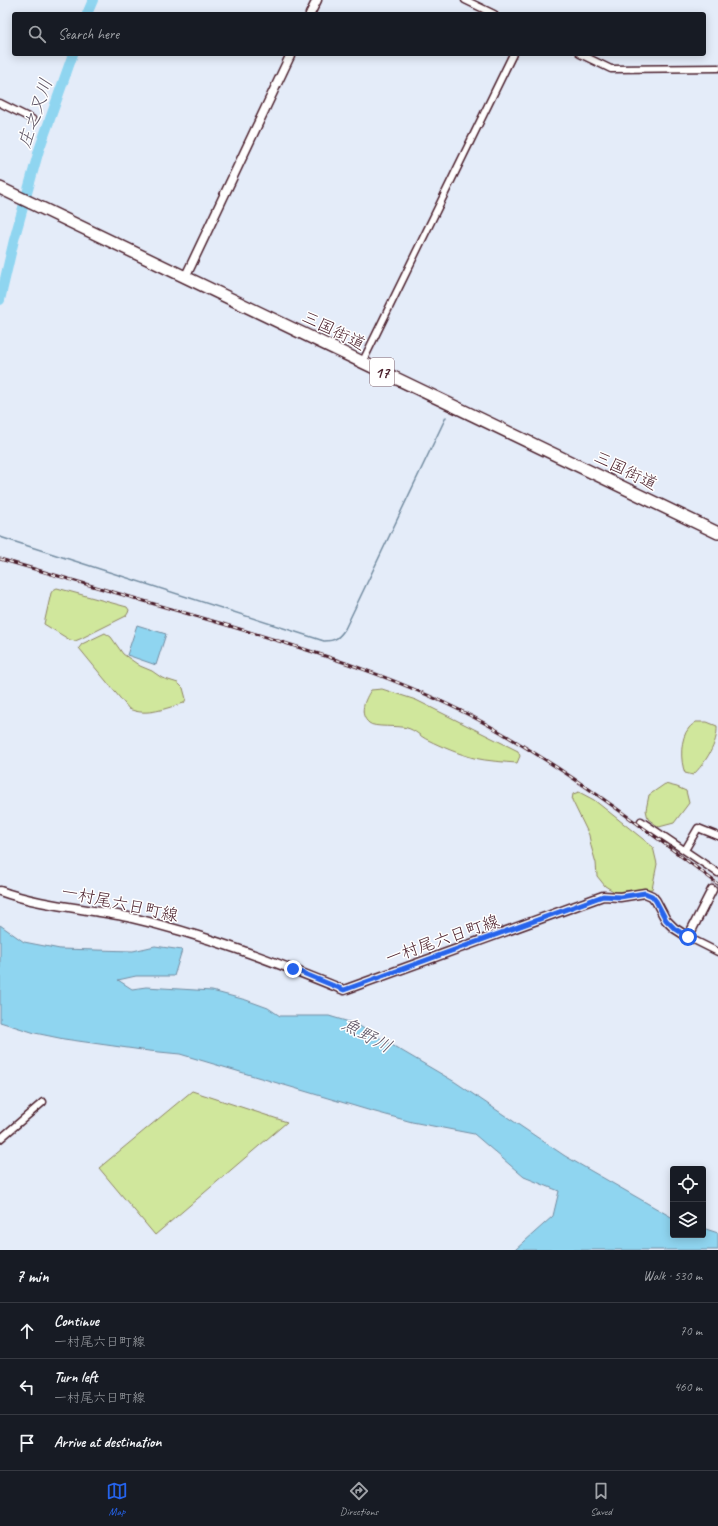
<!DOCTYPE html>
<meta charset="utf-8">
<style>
:root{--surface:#171b24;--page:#20242c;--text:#f1f3f6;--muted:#9ea1a6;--line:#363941;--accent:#2563eb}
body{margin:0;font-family:Caveat,"Klee One",sans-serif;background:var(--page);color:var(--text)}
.controls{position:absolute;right:12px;bottom:12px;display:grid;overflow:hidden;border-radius:4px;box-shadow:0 2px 10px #0003}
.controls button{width:36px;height:36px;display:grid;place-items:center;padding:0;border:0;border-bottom:1px solid var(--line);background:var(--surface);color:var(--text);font:20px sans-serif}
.stop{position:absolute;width:12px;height:12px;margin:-9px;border:3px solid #2563eb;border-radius:50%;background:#fff}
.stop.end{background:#2563eb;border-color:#fff;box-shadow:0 1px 4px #0008}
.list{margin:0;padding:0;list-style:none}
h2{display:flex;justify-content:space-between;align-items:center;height:52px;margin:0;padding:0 16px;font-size:17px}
h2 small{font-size:13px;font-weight:400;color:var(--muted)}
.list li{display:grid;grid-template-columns:26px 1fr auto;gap:12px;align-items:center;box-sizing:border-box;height:56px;padding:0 16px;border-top:1px solid var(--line)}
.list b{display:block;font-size:15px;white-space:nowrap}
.list p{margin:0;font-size:13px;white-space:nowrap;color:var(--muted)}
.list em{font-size:13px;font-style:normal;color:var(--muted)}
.icon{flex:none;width:22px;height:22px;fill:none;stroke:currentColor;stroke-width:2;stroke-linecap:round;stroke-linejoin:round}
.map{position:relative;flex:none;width:718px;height:1250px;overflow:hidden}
.search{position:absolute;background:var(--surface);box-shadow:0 2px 10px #0003;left:12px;right:12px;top:12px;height:44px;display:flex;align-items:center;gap:10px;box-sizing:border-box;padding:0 14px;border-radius:4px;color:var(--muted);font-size:15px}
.sheet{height:220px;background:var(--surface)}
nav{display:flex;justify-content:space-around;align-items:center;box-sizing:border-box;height:56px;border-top:1px solid var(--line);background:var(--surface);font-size:11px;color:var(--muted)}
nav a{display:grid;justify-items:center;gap:2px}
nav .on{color:var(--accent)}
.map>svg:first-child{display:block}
</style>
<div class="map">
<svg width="718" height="1250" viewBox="0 0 718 1250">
<rect width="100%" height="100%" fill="#e4ecf9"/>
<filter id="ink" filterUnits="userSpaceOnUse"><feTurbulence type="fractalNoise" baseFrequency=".025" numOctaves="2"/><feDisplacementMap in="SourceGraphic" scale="8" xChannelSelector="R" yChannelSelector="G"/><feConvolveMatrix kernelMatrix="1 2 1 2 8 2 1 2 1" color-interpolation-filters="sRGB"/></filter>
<g filter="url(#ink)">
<path fill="#d0e79c" stroke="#8d8364" d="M57 588 127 607 129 610 128 613 126 616 80 639 75 641 70 640 44 624 51 593 53 590Z
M105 633 111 637 123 654 140 666 152 671 162 678 178 683 183 688 186 699 184 703C166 708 147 717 129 709L79 648 82 644Z
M382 689 416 700 518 751 520 756 517 763C503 762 487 761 474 758 459 754 442 747 428 740 421 737 415 730 407 728 398 725 374 728 369 723 358 714 365 699 371 690Z
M696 722H707L717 726C718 744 705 763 693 775L685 773C680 761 680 738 689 728 691 725 694 724 696 722Z
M665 784 677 787 686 791 689 803 674 823 659 827 648 819 646 810 649 795Z
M579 792 594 800 653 847 657 864 652 889 615 892 605 886 597 876 596 863 591 846 589 835 572 800 573 794Z
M192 1091 287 1122 155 1235 99 1168Z"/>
<path fill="#8fd5f0" stroke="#738ca1" d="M137 625 166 634 156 665 127 655Z
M0 925 24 942 60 949 133 951 155 946 182 950 174 976H136L118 980 132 989 146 987 212 991 246 1000 268 1008 280 1016H329L356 1024 455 1082 565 1156 673 1218V1235H703V1228L718 1233V1250H515L553 1216 559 1191 524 1177 474 1134 412 1122 368 1110 180 1054 149 1051 64 1039 35 1033 0 1022Z"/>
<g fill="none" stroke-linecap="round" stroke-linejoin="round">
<path stroke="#738ca1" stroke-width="1.5" d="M0 537 324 641C335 641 339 638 345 629L446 417"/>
<path stroke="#8fd5f0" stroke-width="10" d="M87 14 93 0
M0 300 14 240 39 150 73 54"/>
<path stroke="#c5c3d0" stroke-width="8" stroke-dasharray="8 4" stroke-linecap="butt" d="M712 890 718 879"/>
<g stroke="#4a1f2b" stroke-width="9">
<path id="street" d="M465 0 494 14
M580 54 611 69 718 68
M0 103 32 119
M362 363 513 54
M641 821 718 873
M685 850 698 828 718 836
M688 937 718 952
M0 1139 43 1102"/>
</g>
<g stroke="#4a1f2b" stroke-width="11">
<path id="secondary" d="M310 14 317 0
M185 278 291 54
M0 891C41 906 86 908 128 917 203 934 273 961 344 990L603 896 620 897 645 893 652 896 656 901 666 920 674 928 688 937 712 890"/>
</g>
<g stroke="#4a1f2b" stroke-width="14">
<path id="highway" d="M0 188 718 533"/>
</g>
<use href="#street" stroke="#fff" stroke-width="6"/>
<use href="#secondary" stroke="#fff" stroke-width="8"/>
<use href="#highway" stroke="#fff" stroke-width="11"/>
<g stroke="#4a1f2b" stroke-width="3">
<path id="rail" d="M0 559C74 581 149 602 223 624 313 651 405 679 488 725 569 771 644 828 718 884"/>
</g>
<use href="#rail" stroke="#fff" stroke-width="1.5" stroke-dasharray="4.5" stroke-linecap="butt"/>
</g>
</g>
<g fill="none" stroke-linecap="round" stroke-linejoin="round" filter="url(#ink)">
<path stroke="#2563eb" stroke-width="5" d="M293 969 344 990 603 896 620 897 645 893 652 896 656 901 666 920 674 928 688 937"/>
</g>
<g text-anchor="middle" stroke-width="3" stroke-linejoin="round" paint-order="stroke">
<rect fill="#fff" stroke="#80626b" stroke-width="1" x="370" y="358" width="24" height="28" rx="3"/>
<g font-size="16" font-weight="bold" fill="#4a1f2b">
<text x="382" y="378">17</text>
</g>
<g font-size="17" fill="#4a1f2b" stroke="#fff">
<text transform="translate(334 330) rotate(26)" y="6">三国街道</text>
<text transform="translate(626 470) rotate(26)" y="6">三国街道</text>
<text transform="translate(120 903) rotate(12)" y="6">一村尾六日町線</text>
<text transform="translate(442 939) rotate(-19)" y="6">一村尾六日町線</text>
</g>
<g font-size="18" font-style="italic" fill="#5f5666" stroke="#fff">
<text transform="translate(35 113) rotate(-71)" y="6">庄之又川</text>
<text transform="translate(367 1035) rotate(29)" y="6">魚野川</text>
</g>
</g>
</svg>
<div class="controls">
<button><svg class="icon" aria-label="locate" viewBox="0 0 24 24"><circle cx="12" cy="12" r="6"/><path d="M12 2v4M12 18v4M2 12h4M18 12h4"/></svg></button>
<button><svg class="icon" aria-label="layers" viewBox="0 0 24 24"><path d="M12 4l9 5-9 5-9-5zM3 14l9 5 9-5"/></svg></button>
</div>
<div class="stop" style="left:688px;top:937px"></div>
<div class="stop end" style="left:293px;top:969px"></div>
<div class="search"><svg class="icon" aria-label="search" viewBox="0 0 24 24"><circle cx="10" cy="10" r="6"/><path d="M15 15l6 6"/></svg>Search here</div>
</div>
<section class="sheet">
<h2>7 min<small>Walk · 530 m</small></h2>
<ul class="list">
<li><svg class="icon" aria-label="ahead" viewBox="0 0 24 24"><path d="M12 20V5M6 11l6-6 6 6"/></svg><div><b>Continue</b><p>一村尾六日町線</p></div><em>70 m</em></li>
<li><svg class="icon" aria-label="left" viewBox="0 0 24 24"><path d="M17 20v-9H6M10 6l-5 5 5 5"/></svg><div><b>Turn left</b><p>一村尾六日町線</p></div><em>460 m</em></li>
<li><svg class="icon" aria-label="arrive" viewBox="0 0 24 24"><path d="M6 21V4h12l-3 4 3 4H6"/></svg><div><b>Arrive at destination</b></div></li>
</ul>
</section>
<nav>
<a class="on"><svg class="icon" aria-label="map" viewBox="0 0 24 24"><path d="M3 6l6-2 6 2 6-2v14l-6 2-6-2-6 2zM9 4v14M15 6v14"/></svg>Map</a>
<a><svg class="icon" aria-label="directions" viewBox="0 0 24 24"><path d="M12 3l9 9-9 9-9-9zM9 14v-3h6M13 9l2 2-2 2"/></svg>Directions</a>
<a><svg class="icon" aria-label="saved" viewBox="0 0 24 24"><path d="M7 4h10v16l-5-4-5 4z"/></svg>Saved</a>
</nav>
